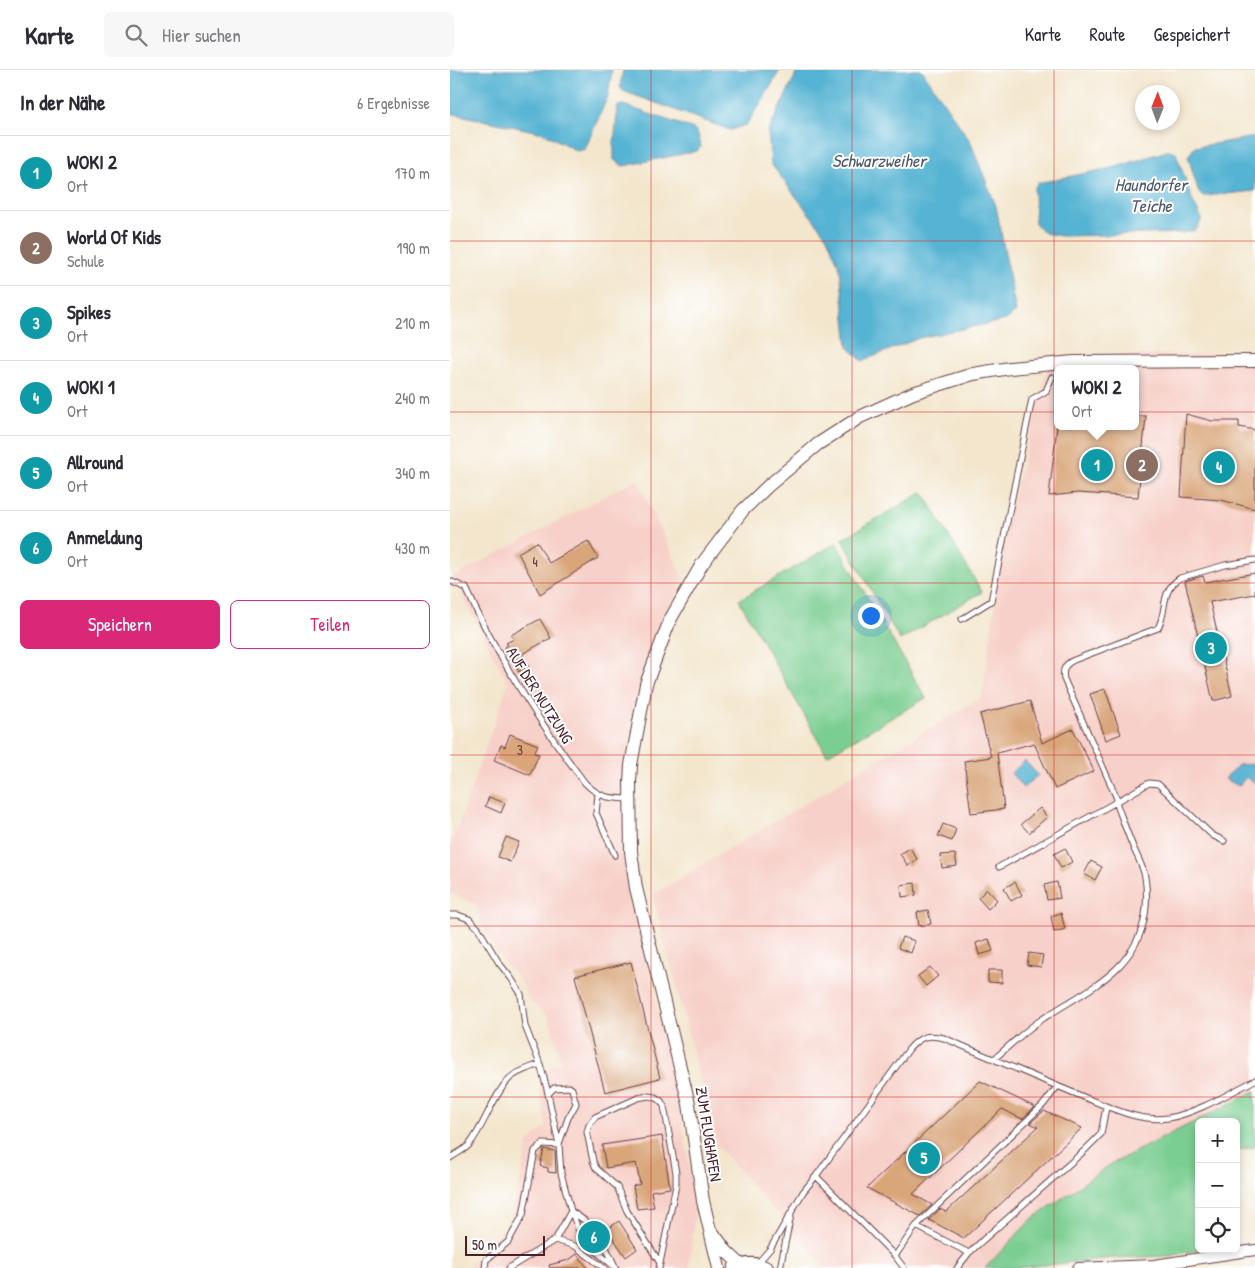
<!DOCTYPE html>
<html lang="de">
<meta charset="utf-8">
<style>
:root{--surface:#fff;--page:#f7f7f7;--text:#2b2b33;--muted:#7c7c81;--line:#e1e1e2;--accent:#db2777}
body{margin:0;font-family:"Patrick Hand",sans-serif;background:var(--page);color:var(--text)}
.controls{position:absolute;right:15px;bottom:15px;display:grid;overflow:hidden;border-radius:8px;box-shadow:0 2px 8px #0003}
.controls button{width:45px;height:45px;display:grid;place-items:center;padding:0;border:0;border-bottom:1px solid var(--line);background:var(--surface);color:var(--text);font:25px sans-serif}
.compass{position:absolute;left:685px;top:15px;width:45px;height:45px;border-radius:50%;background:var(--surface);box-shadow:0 2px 8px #0003;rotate:1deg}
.scale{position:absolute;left:15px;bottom:12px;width:80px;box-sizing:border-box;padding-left:5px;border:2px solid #4a1f2b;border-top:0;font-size:14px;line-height:18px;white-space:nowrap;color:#4a1f2b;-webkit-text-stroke:4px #fff;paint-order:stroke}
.you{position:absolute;left:420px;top:545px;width:18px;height:18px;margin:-12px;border:4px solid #fff;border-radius:50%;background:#1a73e8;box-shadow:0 0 0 8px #1a73e833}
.badge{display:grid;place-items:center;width:32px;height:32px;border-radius:50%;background:var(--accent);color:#fff;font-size:16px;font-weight:700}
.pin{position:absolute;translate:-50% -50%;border:2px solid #fff;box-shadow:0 1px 5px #0006}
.popup{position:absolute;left:604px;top:295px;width:85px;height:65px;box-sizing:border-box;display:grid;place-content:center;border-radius:8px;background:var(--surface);filter:drop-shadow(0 1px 4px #0005);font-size:16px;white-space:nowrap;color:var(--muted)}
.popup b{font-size:19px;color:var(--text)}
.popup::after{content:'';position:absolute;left:50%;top:100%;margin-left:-10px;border:10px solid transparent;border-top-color:var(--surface)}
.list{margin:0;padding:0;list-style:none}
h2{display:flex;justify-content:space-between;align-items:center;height:65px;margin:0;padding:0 20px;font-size:21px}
h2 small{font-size:16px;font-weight:400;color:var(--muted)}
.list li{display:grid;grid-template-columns:32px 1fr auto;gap:15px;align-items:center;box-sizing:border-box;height:75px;padding:0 20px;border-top:1px solid var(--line)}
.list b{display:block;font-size:19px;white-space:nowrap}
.list p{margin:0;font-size:16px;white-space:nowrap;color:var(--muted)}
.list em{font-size:16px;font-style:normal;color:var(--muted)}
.actions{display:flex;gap:10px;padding:15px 20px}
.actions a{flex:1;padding:11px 0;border:1px solid var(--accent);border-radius:8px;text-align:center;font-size:18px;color:var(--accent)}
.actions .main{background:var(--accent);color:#fff}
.icon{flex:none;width:28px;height:28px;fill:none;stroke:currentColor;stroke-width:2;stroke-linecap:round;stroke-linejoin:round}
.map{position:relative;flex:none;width:805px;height:1198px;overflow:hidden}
header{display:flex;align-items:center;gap:30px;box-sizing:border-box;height:70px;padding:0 25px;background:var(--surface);border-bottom:1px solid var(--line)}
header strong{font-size:24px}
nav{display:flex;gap:28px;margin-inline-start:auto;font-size:18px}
.search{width:350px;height:45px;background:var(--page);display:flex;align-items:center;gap:12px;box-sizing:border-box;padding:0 18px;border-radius:8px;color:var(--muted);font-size:19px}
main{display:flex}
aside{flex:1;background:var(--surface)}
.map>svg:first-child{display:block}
</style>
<header>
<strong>Karte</strong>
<div class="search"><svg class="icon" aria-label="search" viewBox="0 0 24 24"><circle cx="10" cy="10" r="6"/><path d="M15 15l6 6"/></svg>Hier suchen</div>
<nav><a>Karte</a><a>Route</a><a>Gespeichert</a></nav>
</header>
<main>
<aside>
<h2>In der Nähe<small>6 Ergebnisse</small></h2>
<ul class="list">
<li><span class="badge" style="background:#0f9aa8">1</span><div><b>WOKI 2</b><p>Ort</p></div><em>170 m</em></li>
<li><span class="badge" style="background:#8d6e63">2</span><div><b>World Of Kids</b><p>Schule</p></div><em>190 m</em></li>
<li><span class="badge" style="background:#0f9aa8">3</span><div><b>Spikes</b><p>Ort</p></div><em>210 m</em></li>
<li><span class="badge" style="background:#0f9aa8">4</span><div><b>WOKI 1</b><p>Ort</p></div><em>240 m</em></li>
<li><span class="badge" style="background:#0f9aa8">5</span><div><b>Allround</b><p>Ort</p></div><em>340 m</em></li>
<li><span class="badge" style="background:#0f9aa8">6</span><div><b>Anmeldung</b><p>Ort</p></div><em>430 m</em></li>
</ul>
<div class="actions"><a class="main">Speichern</a><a>Teilen</a></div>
</aside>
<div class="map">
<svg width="805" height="1198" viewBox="0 0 805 1198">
<rect width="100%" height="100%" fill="#fff"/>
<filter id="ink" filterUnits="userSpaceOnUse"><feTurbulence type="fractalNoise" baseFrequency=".02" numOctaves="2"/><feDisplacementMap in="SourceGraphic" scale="10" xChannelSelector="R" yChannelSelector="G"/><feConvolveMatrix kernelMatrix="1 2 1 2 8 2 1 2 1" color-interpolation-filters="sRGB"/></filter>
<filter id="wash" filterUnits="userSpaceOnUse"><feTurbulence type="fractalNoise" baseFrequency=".0096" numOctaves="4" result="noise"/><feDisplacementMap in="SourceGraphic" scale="20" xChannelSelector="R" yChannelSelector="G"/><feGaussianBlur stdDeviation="1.12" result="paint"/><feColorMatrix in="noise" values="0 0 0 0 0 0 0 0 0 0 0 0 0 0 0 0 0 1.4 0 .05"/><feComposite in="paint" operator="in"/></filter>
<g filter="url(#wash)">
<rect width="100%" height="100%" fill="#f3e6cd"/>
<path fill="#f7d1c9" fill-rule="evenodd" d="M805 284V1021L661 1094 581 1150 535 1198H376L267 1076 203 825 532 627 557 450 601 286ZM608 299H686V356H608Z
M187 409 234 509 208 563 191 610 183 642 173 721 174 763 178 801 232 1051 246 1132 239 1198H21L20 1194 62 1151 78 1072 96 1057 88 1003 112 992 98 946 81 932 70 910 54 893 31 853 27 835 0 822V778L58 614 3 507Z"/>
<path fill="#7ace91" stroke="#62765e" d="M473 422 532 522 450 570 392 469Z
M386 473 476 628 377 685 289 530Z
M805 1021V1077L786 1080V1052H749V1179H751L720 1186 663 1188 566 1198H535L581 1150 661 1094Z"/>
<path fill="#55b3d3" stroke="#50697f" d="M0 0H162L158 26 135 79 127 81 94 63 0 43Z
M173 0H330L314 28 296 55 280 60 173 21 170 17Z
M348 0H472L520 71 546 136 566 242 556 250 469 268 412 291 398 277 390 198 377 167 321 94 318 62Z
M173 35 244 59 248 64 251 77 247 81 173 96 164 90V74L168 36Z
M805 67V121L754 126 749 123 738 86 745 77Z
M720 80 726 83 743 132 752 149 746 160 733 163 612 166 594 163 585 153 584 118 588 113 666 97Z
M575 691 588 705 573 718 561 703Z
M805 694V713L796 707 789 716 775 709 788 695Z"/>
<g id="blocks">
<path fill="#d9a67a" d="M736 344 762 351H789V357L805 360V439L771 430 731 427Z
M686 346H696L688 427 628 423 599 426 607 356H686Z
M138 471 148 488 90 524 68 483 87 472 99 493Z
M805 503V524L760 532 782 626 763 631 735 511 753 506 755 512Z
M90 549 101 568 72 584 79 596 69 602 55 577 58 575 56 573 64 569 61 565Z
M655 619 671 664 656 670 640 624Z
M580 631 592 673 623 659 644 701 605 719 584 673 547 683 554 739 521 743 514 691 541 687 530 644Z
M60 664 88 675 84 683 89 684 80 705 44 690 51 675 55 677Z
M39 727 55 733 51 743 35 736Z
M590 738 597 747 579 763 571 754Z
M493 754 506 759 502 771 488 766Z
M56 767 69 772 60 792 48 787Z
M460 778 467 789 458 796 450 784Z
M615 778 622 792 611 798 604 784Z
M505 784 507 796 492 798 490 785Z
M641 791 652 797 645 810 634 804Z
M565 812 572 825 561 831 554 818Z
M607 812 610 828 597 830 594 815Z
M465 813 466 825 452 827 451 815Z
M537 819 547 830 538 839 528 828Z
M478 840 481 854 469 856 467 842Z
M611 843 615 859 604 862 601 846Z
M452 867 465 871 461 883 448 878Z
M539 869 543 881 529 885 526 873Z
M579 883 593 885 591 897 577 895Z
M181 892 210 1008 155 1022 125 906Z
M480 897 488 906 476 916 468 906Z
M538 900H552V913L538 912Z
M530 1011 585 1037 572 1049 552 1039 463 1124 482 1135 470 1146 417 1118Z
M594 1041 632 1058 514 1168 479 1150 490 1139 496 1142 588 1057 580 1053Z
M212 1066 220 1118 201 1121 204 1137 187 1139 183 1116 190 1114 186 1093 156 1098 152 1075Z
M94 1079 105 1081 106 1103 98 1102V1098L90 1096Z
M169 1151 187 1179 176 1187 157 1159Z
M127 1184 138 1198H100L99 1195 119 1190Z"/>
</g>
</g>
<g filter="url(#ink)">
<use href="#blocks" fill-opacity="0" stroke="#633d43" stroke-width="1"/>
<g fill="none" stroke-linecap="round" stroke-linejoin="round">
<g stroke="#633d43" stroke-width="7">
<path id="service" d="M0 511 16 518C47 588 89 652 135 713 150 728 159 728 179 729
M512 549 541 531 582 329 596 321 602 307
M148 725 146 743 165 785
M668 731 699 713 708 714 762 765 774 771
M549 797 668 731 614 609C612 599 615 594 624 590L708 558C718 540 709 522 730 508L775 495 805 490
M0 845H8L19 849 28 858 49 893 61 908 71 924 75 956 90 994 97 1019 109 1075 111 1103 121 1141 129 1161 140 1176 166 1198
M544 989C561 975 576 959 594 948 636 920 686 901 695 845 697 833 697 820 695 807 693 797 688 788 684 779 677 763 672 748 666 732
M98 1024 104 1018 119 1017 122 1019 126 1034 118 1048 109 1074
M0 1088C6 1084 14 1080 19 1075 35 1055 42 1027 59 1009 67 1001 80 998 90 994
M366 1106 445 1186
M122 1142 147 1159 165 1196
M466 1156 519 1183
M105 1170 125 1176 154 1198
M307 1194 320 1179 353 1122 366 1106 459 979C470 966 478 964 494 968 543 989 592 1010 641 1030 666 1040 691 1052 718 1048 745 1044 780 1023 805 1010
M35 1198 36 1190 58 1172 73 1145 85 1081 93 1074 109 1075
M59 1198 105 1170 121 1141
M209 1198 226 1115V1103L214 1036 211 1031 205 1027 198 1026 188 1028 145 1047 139 1055 137 1062 143 1091 146 1098 167 1117 177 1141 210 1193
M330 1198 341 1145
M454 1198 445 1186 466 1156 593 1035 607 1017
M507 1198 519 1183 533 1170 634 1081 651 1064 656 1037"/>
</g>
<g stroke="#633d43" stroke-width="12">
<path id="minor" d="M628 1198 704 1195 805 1180"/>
</g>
<g stroke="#633d43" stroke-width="14">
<path id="tertiary" d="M263 1163 277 1182 291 1195
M269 1198 253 1131 239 1034 186 818 181 782 180 712 181 695 196 614 220 550 252 494 293 440 318 416 368 374 410 347 463 323 523 304 560 298 624 292 805 291
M284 1198C295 1193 306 1192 317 1198"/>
</g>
<use href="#service" stroke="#fff" stroke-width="5"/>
<use href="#minor" stroke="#fff" stroke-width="10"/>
<use href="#tertiary" stroke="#fff" stroke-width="12"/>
</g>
</g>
<path fill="none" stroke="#d62828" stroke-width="1" stroke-opacity="0.55" d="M201 0V1198M402 0V1198M604 0V1198M0 171H805M0 342H805M0 513H805M0 685H805M0 856H805M0 1027H805"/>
<g text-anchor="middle" stroke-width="4" stroke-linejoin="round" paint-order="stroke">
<g font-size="14" fill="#6e413f">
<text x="85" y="497">4</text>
<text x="70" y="685">3</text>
</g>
<g font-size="16" fill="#4a1f2b" stroke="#fff">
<text transform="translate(90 625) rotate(58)" y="6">AUF DER NUTZUNG</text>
<text transform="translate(259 1064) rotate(81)" y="6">ZUM FLUGHAFEN</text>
</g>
<g font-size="18" font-style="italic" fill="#4e5a6e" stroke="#fff">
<text x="429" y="97">Schwarzweiher</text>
<text x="701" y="121">Haundorfer<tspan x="701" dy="21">Teiche</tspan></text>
</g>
</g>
</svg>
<div class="controls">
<button>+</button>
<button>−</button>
<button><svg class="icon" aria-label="locate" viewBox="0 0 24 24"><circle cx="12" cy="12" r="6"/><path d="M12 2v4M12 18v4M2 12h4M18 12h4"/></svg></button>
</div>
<svg class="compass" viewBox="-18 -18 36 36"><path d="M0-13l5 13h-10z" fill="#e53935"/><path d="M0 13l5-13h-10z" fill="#7c7c81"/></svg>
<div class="scale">50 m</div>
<div class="you"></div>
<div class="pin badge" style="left:647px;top:395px;background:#0f9aa8">1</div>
<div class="popup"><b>WOKI 2</b>Ort</div>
<div class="pin badge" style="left:692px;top:395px;background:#8d6e63">2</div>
<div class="pin badge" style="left:761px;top:578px;background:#0f9aa8">3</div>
<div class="pin badge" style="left:769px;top:397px;background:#0f9aa8">4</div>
<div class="pin badge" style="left:474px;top:1088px;background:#0f9aa8">5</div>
<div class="pin badge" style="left:144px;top:1167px;background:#0f9aa8">6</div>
</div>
</main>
